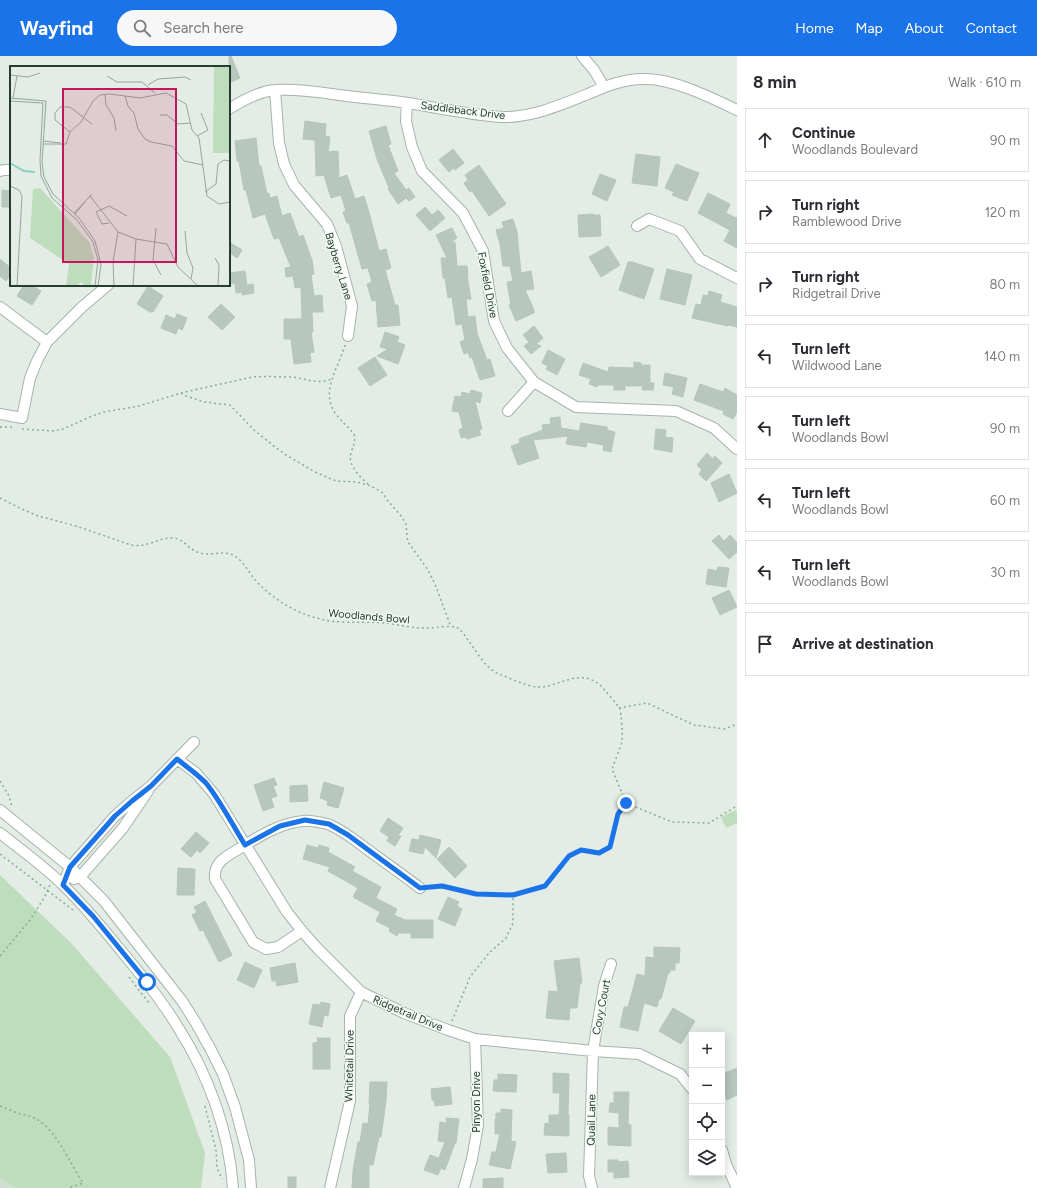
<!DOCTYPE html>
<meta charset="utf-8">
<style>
:root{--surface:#fff;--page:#f7f7f7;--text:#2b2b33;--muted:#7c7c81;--line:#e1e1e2;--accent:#1a73e8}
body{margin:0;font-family:Figtree,sans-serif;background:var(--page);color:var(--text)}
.controls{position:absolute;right:12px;bottom:12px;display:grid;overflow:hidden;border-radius:0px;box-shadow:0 2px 10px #0003}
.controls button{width:36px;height:36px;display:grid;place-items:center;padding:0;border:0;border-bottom:1px solid var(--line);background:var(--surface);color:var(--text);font:20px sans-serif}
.stop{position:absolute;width:12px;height:12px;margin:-9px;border:3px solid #1a73e8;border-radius:50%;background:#fff}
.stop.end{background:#1a73e8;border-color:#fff;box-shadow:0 1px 4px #0008}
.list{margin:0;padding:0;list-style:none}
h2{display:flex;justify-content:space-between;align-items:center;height:52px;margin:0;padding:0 16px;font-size:17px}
h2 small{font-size:13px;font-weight:400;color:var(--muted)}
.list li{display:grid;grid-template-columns:26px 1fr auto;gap:12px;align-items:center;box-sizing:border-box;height:64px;margin:0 8px 8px;padding:0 8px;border:1px solid var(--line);border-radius:0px}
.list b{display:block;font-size:15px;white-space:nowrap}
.list p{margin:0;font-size:13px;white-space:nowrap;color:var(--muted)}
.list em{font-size:13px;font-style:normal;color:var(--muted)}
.icon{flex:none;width:22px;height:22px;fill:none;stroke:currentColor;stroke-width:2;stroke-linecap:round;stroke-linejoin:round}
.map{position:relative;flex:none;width:737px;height:1132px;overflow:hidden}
header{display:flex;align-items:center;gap:24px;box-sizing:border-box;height:56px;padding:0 20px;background:var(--accent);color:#fff}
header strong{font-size:19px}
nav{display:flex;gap:22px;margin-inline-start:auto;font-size:14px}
.search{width:280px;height:36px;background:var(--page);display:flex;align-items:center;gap:10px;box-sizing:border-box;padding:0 14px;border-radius:22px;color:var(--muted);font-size:15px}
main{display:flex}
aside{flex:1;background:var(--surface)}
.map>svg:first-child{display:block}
</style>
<header>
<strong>Wayfind</strong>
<div class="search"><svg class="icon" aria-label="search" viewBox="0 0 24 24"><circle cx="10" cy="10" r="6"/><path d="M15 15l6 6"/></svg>Search here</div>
<nav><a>Home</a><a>Map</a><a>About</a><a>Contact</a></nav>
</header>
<main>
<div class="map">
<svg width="737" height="1132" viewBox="0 0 737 1132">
<rect width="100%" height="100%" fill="#e3ece5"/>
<path fill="#d1dcd3" d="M0 1121 16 1132H0Z"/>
<path fill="#beddbc" d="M736 754 737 756V767L726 772 721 761Z
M0 819 72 888 170 1001 205 1097 201 1132H16L0 1121Z"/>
<path fill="#b8c7bd" stroke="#b5c6ba" d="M229 0H231L240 22 229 27Z
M305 65 326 68 325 80 330 81 328 96 338 95 339 122 347 119 355 143 364 140 370 160 379 195 386 193 391 212 385 214 395 249H398L400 269 378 271 376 244 372 245 367 228 372 226 368 212 362 213 349 167H347L343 156 346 155 341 139 331 142 324 119 316 120 315 84 303 83Z
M386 70 391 88 388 89 398 115 394 117 406 134 409 132 415 141 409 145 406 142 398 148 388 133 389 132 377 103 369 75Z
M256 82 259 110H261L267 138 269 137 270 142 277 140 282 160 290 157 299 181 303 179 312 204 314 218 311 219 314 240 322 239 323 256H312L313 276H311L314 296 310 297 311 306 294 308 291 283H284V263H302L301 231 295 232 293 220 286 221 285 212 291 211 279 182 274 183 265 158 253 162 246 134H244L239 105H237L235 85Z
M453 93 464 107 455 114 454 112 449 116 439 104Z
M636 98 660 101 657 130 632 127Z
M676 108 699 117 687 145 672 139 674 136 665 132Z
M479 109 506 148 489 160 472 135 470 136 464 127 468 124 465 119Z
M600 118 616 124 607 145 592 138Z
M2 134 11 135V151H2Z
M708 137 730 148 726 157 736 162 737 161V192L724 185 730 174 698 157Z
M425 151 432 159 438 154 445 162 430 175 416 159Z
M593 158V159H600L601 180 579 181 578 159Z
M513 163 517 176 521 217 531 215 534 233 525 234 534 254V257L516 265 509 249H511L507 226 513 225 510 210H503L500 188 496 174 504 172 502 166Z
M452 172 457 182 449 188 455 186 457 210H467L468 220H467L471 243H466L468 261 475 260 477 277 487 304 490 303 495 320 480 324 472 301 470 302 468 296 464 298 460 286 465 284 462 268 456 269 452 241 448 242 445 222H443L441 202H447L436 179Z
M229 186 242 194 237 202 229 196Z
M608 190 620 209 601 221 589 201Z
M0 203 11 212V218L6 225 0 220Z
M628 206H632L654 213 644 243 619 234Z
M667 213 692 219 685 249 660 243Z
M245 215 247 229 253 228 254 237 242 239V236L236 237 235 227 229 228V217Z
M24 229H31L41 235 32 249 17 240Z
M148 230 163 240 153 256H150L137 248Z
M709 235 722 239 720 246 737 251V271L729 269 728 270 692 262 696 248 701 249 703 239 708 240Z
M221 248 235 261 222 274 208 261Z
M177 258 187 262 182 274 178 272 176 278 161 272 166 259 175 263Z
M534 270 543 282 536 288 541 290 531 298 524 290 529 286 523 279Z
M385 276 399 281 397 286 405 289 398 308 377 300 388 293 380 291Z
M548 294 565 303 557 319 546 313 548 310 542 307Z
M375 301 387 319 370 330 358 312Z
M634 306 641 307V309H650V327H654L653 334H642L643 330H625V334H614V329H598L597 331 589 328 591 323 579 319 583 307 608 316 609 311 634 312Z
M665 317 687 322 683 341 672 338 674 331 663 329Z
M700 328 723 336 725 332 737 339V356L733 363 723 358 724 355 694 344Z
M471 334 482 337 480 347 475 345 482 373 479 374 481 379 467 383 466 381 461 382 459 374 463 372 459 356 452 355 455 340 461 341 462 336 470 338Z
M560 361 561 372 579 375 581 367 607 371V374L615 376 611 396 603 394 604 389 587 386 586 391 566 388 568 380 533 384 539 402 518 409 511 390 520 387 519 383 543 374 542 369 551 368 550 362Z
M656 373 666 374 665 381 673 382 672 396 654 393Z
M707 397 713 403 715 400 722 407 706 425 699 418 702 414 697 409Z
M729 418 737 437 719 446 711 427Z
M719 479 724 485 730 479 737 487V496L729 503 712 485Z
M718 511 729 512 726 531 706 528 708 513 717 515Z
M729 534 737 551 720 559 712 542Z
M274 722 277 729 273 730 277 740 271 742 274 751 263 755 254 729Z
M324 726 344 732 338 752 327 749 328 745 320 742Z
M307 729 308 745 290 746V730Z
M388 762 403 772 398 780H401L395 790 387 785 389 781 380 775Z
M196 776 209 787 200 797 197 794 191 801 181 793Z
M420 779 441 784 436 802 425 791 423 798 409 795 412 783 419 784Z
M307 789 318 792 319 789 329 792 328 796 355 811 352 815 381 831 376 842 397 853 394 859 405 864H433V882H411V877H398L397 880 389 875 390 872 376 865 380 856 353 841 358 832 328 815 330 811 303 803Z
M449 791 467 810 455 822 437 803Z
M178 812 195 813 194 839H177Z
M448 841 459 846 457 850 462 853 455 870 438 863Z
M205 845 232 899 219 906 203 874 200 875 192 859 197 856 194 851Z
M654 891 680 892 679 907H675V914H670V917H668L661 943H659L657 951 644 947 638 975 620 971 624 951H628L637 918 645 920 646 901 654 902Z
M579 902 582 927H580L577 952H570L569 964 546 962 549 935 558 936 554 905Z
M245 906 262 914 254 932 237 924Z
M295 907 298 926 277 930 276 925H272L270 912Z
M321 946 330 948 328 960 324 959 322 971 309 968 313 948 320 949Z
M673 952 695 965 681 988 659 975Z
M317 982H330V1013H313V987L318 986Z
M737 1012V1039L727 1044 722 1033V1018Z
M553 1017 569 1018 568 1059H569V1080L544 1079 545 1067 549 1068V1059H559L560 1037H553Z
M498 1018 517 1019 516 1036 493 1035 494 1024H498Z
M370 1026H387L386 1045 381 1081H379L373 1109H369V1132H352L353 1115 358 1086H360L363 1067 368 1068 370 1048H369Z
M450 1031 452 1048 435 1050 434 1044H432L431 1033Z
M614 1036H629L628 1068 631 1069V1090L608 1089V1071L619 1072V1057L609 1056 610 1047H614Z
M501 1053 512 1054 511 1085 516 1086 510 1113 489 1109 492 1096H496L500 1078H495V1063H496V1057H501Z
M446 1062 459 1063 456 1087H455L445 1114 441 1112 438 1119 424 1114 430 1099 439 1102 445 1086 438 1085 440 1066 447 1067Z
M566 1097 567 1116 548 1117 546 1098Z
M608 1104H618V1106L628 1105 629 1121 614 1122V1116H608Z
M288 1121H296V1132H288Z
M503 1122V1132H483V1123Z"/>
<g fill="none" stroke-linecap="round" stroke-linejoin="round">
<g stroke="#a6b4aa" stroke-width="12">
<path id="minor" d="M582 0 594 14 604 31
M275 34 279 87 284 108 294 129 327 168 336 190 352 250 348 280
M407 47 406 65 412 91 422 115 463 157 483 195 494 265 507 292 534 326 576 351 676 355 714 372 737 393
M229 53C243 44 259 35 276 34 297 33 319 36 339 39 362 42 386 44 408 47 439 52 470 59 501 61 531 62 561 49 588 38 606 30 626 22 646 23 674 23 712 42 737 54
M0 115 4 114H11
M637 170 649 163 680 175 700 203 737 222
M0 251 47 286
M508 355 534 326
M0 358 22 362
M22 362 30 322 37 305 47 286 82 251 108 229
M177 703 196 717 214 738 287 856 302 875 318 893 361 936 404 957 448 974 475 983 593 995 639 998 680 1018 692 1033
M0 754 70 811 104 845 182 945 196 967 211 994 223 1018 235 1051 249 1104 251 1132
M0 777C21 794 44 810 63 829 85 850 104 874 123 897 143 921 163 946 179 973 209 1020 229 1076 233 1132
M74 823 80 821 123 772 148 735
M63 829 70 811 115 760 132 745 151 730 194 686
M302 875 278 891 266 893 253 886 215 823C213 805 229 799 242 791 261 779 281 767 303 765 309 764 325 767 330 769 344 775 356 785 368 794 386 807 403 819 420 832
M722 1094 726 1108 737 1132
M330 1132 350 1045V960L361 936
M464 1132 472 1103 478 1069 475 983
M592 1132 589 1120 593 995 604 930 611 908"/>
</g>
<path stroke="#84af94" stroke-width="1.5" stroke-dasharray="2 3" stroke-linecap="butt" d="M345 289C339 311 320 335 335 357 341 365 348 371 354 378 356 386 353 390 351 397 347 409 361 422 369 429
M181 337 186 340 204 346 230 349 254 374 275 391 286 399 315 416 336 425 357 426 371 430 383 437 387 444 402 461 406 468 407 481 408 486 428 514 435 528 451 571
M0 371H14
M22 373 54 375 63 373 92 360 104 356 139 350 181 337 252 321C265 320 278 321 291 321 305 322 317 329 332 323
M0 442 24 454 38 460 76 470 131 489C146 492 156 483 170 482 183 481 187 492 197 496 208 501 222 494 233 499 243 504 249 517 256 525 274 544 298 559 325 564 344 568 364 565 384 567 397 568 410 572 424 572 433 573 450 568 458 572 462 575 465 580 468 584 477 596 485 612 499 618 510 622 526 630 537 631 559 632 578 611 600 629 603 632 618 649 620 653 621 657 623 679 622 684 621 692 615 704 612 713L626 747 672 766 709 767 737 750
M619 652 647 647 694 669 725 673 737 668
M0 725 9 740 12 751
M0 798 73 854
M430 831H442L476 838 513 839
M0 900 30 864 44 842 50 829
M129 921 149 947
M452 965 470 921 489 897 506 882 513 867V839L545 830 569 799 581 794 599 797 610 791 618 758 626 747
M0 1050C6 1052 12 1055 17 1057 24 1059 32 1060 38 1064 56 1074 71 1109 83 1127L68 1132
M205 1050 216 1094 217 1112 222 1123"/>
<use href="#minor" stroke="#fff" stroke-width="10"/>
</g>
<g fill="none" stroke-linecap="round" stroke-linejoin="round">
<path stroke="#1a73e8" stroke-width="5" d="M147 926 93 860 63 829 70 811 115 760 132 745 151 730 177 703C187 711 197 718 206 727 221 746 232 768 245 789L280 770 305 764 329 768 348 779 420 832 442 830 476 838 513 839 545 830 569 800 581 794 599 797 610 791 618 758 626 747"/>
</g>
<g text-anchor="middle" stroke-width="3" stroke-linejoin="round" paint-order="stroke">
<g font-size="11" fill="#233d2e" stroke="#f3f9f4">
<text transform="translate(463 54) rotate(7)" y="4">Saddleback Drive</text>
<text transform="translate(339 210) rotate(73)" y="4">Bayberry Lane</text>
<text transform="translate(488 229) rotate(79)" y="4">Foxfield Drive</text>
<text transform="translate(369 560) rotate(5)" y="4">Woodlands Bowl</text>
<text transform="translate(601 951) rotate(-79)" y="4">Covy Court</text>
<text transform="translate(408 957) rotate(23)" y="4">Ridgetrail Drive</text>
<text transform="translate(349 1010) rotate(-89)" y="4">Whitetail Drive</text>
<text transform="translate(476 1046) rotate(-90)" y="4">Pinyon Drive</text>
<text transform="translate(591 1064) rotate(-89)" y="4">Quail Lane</text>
</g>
</g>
<g transform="translate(10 10)">
<rect width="220" height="220" fill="#e3ece5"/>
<path d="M204 0H220V87H203ZM30 122 79 176 84 191 81 220H76L71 216 66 220H56L59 198 20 172 23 123Z" fill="#beddbc"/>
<path fill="none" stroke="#8ccfc5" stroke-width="2" d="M0 97 14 105 25 106"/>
<path fill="none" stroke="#96a69c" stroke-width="1" d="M0 9 18 11 30 7M97 10 107 16H132L145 27M138 19 148 13 175 11 181 14M95 28 96 39 104 52 106 65M115 30 118 40 124 47 128 63 135 73 141 76 162 80 174 95 193 99M0 32 36 35 32 96 34 111 43 128 69 152 85 175 91 198 88 220M3 32 7 10M0 35 33 37 30 94 31 110 42 132 67 154 83 176 88 194 85 220M150 49H157L168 58 181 57M60 66 45 54V47L50 41H60L82 58M187 70 198 64 191 47M33 75 51 77M33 78H56M56 78 60 66 71 56 83 35 90 29 100 28 130 32 156 27 176 38 182 64 189 72 197 130 209 138 220 136M0 120 9 124 12 130 7 220M195 126 206 118 208 98 214 94 220 95M80 130 108 166 126 173 157 178 168 201 188 220M64 147 82 128M65 148 75 136M99 157 92 158 86 146 99 140 117 150M146 162 143 194 151 209M175 165 177 187 183 202 181 213M205 192 209 199 208 220M104 220 103 196 108 166M123 220 126 173"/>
<path fill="#c2185b" fill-opacity="0.15" stroke="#c2185b" stroke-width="2" d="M53 23H166V196H53Z"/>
<rect width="220" height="220" fill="none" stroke="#233d2e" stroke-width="2"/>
</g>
</svg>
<div class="controls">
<button>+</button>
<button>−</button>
<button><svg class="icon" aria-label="locate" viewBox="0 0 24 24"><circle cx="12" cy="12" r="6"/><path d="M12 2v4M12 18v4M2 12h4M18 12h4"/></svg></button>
<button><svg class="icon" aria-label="layers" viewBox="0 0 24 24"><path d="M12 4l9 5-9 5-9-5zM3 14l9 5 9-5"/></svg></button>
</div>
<div class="stop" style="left:147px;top:926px"></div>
<div class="stop end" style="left:626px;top:747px"></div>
</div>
<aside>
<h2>8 min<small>Walk · 610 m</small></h2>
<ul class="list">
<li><svg class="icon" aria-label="ahead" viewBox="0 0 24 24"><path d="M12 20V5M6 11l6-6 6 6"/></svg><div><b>Continue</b><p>Woodlands Boulevard</p></div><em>90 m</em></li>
<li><svg class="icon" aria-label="right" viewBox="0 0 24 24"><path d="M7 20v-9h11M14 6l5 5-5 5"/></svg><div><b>Turn right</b><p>Ramblewood Drive</p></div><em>120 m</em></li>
<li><svg class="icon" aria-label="right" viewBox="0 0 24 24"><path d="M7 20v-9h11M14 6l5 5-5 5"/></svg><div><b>Turn right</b><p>Ridgetrail Drive</p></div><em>80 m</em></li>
<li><svg class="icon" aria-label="left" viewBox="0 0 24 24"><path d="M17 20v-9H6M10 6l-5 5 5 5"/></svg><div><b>Turn left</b><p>Wildwood Lane</p></div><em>140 m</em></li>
<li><svg class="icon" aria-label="left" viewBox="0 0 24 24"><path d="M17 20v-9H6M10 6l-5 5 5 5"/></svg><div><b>Turn left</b><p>Woodlands Bowl</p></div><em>90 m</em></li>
<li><svg class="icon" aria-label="left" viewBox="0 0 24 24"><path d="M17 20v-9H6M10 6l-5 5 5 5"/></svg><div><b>Turn left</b><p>Woodlands Bowl</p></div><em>60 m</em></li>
<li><svg class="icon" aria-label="left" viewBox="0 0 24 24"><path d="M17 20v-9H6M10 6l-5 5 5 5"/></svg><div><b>Turn left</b><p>Woodlands Bowl</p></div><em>30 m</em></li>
<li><svg class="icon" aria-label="arrive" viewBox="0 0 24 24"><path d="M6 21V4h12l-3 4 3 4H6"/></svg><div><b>Arrive at destination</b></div></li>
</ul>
</aside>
</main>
